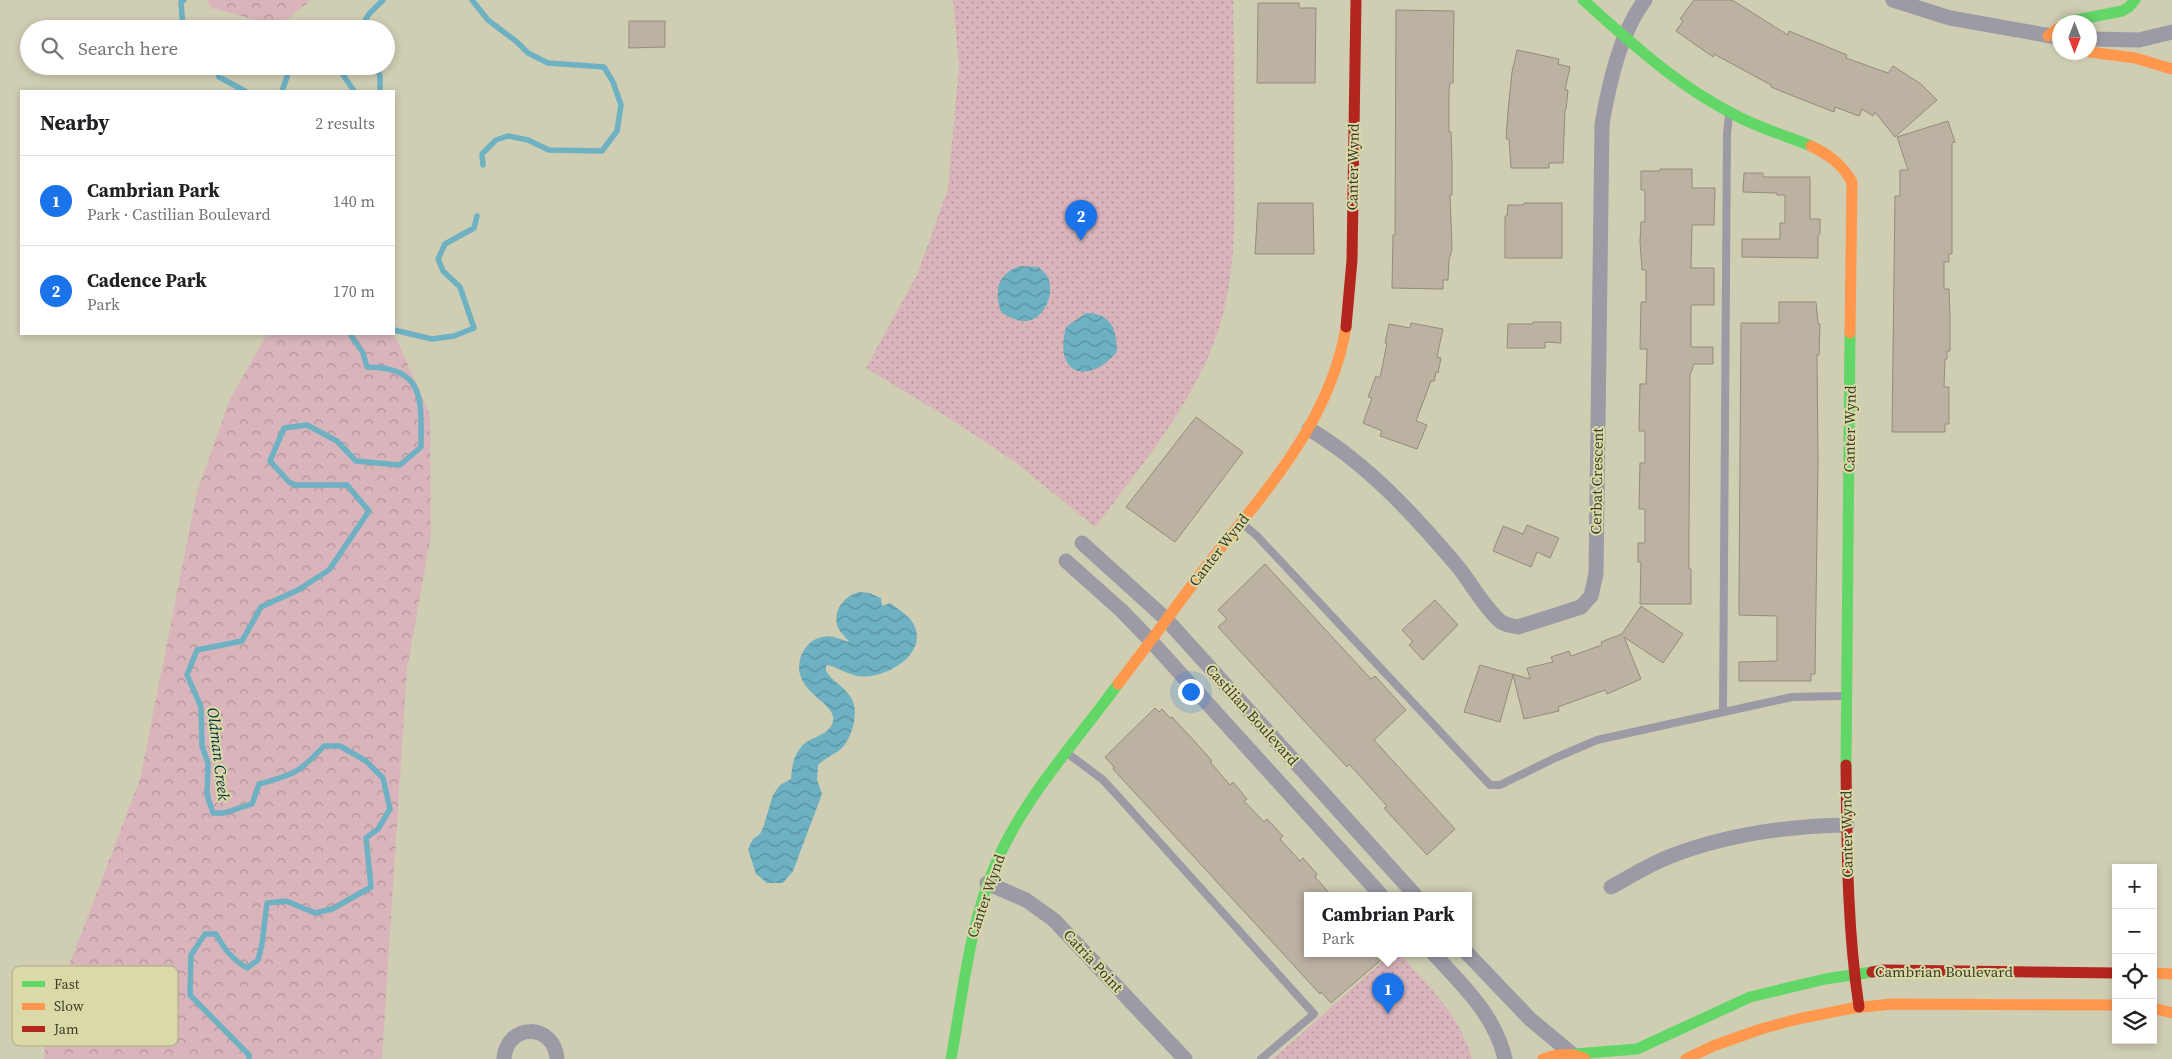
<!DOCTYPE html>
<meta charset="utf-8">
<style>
:root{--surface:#fff;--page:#f2f2f2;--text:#202124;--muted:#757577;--line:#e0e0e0;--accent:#1a73e8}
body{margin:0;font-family:"Source Serif 4",serif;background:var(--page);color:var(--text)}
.controls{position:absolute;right:15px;bottom:15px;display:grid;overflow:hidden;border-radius:0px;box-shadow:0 2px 8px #0003}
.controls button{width:45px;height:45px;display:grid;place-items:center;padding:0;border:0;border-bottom:1px solid var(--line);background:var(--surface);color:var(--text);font:25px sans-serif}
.compass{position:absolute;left:2052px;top:15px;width:45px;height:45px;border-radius:50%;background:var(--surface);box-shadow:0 2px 8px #0003;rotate:180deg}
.you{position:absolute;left:1190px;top:691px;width:18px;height:18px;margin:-12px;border:4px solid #fff;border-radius:50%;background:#1a73e8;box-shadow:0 0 0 8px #1a73e833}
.badge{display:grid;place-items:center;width:32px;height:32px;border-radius:50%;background:var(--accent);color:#fff;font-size:16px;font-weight:700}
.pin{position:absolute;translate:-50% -41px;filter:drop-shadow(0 1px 2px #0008)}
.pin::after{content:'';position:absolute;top:26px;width:18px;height:15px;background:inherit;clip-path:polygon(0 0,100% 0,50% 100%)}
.popup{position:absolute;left:1304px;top:892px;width:168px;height:65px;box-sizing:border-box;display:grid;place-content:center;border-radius:0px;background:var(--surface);filter:drop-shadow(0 1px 4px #0005);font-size:16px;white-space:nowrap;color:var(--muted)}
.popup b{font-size:19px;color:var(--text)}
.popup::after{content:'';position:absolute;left:50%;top:100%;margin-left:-10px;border:10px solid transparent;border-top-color:var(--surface)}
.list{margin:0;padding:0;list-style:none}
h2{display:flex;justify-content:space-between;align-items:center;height:65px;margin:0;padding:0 20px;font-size:21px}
h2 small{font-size:16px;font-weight:400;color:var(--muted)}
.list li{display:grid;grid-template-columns:32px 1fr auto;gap:15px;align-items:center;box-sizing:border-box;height:90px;padding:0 20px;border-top:1px solid var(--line)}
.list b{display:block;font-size:19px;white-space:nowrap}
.list p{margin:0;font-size:16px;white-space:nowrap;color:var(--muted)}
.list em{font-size:16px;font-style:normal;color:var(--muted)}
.icon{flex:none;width:28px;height:28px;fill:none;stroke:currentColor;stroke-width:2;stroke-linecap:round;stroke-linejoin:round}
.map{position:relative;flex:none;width:2172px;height:1059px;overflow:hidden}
.search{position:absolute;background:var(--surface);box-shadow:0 2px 8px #0003;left:20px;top:20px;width:375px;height:55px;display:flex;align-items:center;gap:12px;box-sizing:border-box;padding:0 18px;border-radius:28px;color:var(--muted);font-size:19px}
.panel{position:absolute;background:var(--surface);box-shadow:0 2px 8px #0003;left:20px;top:90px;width:375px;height:245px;border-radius:0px}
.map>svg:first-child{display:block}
</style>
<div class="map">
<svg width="2172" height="1059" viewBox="0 0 2172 1059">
<defs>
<pattern id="forest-crowns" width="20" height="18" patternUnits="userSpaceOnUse" patternTransform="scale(1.25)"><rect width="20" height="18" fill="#d9b5bb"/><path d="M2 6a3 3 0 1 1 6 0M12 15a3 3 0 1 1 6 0" fill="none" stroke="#b19498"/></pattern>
<pattern id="park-dots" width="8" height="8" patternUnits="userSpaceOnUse" patternTransform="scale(1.25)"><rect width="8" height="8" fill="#d9b5bb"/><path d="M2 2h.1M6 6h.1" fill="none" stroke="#b19498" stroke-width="1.8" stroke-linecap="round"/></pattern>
<pattern id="water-waves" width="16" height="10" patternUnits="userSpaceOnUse" patternTransform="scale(1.25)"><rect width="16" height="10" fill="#6db1c3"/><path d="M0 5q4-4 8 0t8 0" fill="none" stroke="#5b919e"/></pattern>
</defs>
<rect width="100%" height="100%" fill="#cfceb3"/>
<path fill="url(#forest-crowns)" d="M207 0H311L278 26 212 8Z
M394 333 430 415 431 535 407 669 382 1059H44L46 1026 140 779 197 492 230 399 267 334Z"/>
<path fill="url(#park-dots)" d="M953 0H1233C1234 53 1234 106 1234 159 1235 212 1236 266 1222 318 1201 395 1142 465 1095 527L1015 462 952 420 866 368 918 273 948 188 959 66Z
M1392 953H1399C1428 986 1460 1015 1472 1059H1273Z"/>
<path fill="url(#water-waves)" d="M1020 266 1039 267C1042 271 1048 275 1049 280 1054 296 1043 322 1023 321 1014 320 1008 317 1001 312 994 291 997 273 1020 266Z
M1086 313C1111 313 1117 329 1117 352 1089 385 1053 376 1066 327Z
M860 592 869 593 881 598 882 606 890 603C898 609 908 615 913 623 931 654 883 681 857 676 848 674 838 668 828 665L826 666V671C832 681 843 686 850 696 860 709 853 735 843 747 836 754 825 758 818 765L817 780 822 794 793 871 783 883H767L756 874 748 849 753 839 760 834 763 828 773 795 780 785 791 779C792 767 793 757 801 747 810 736 830 736 833 721 837 701 789 693 801 656 804 649 809 642 816 639 830 633 836 638 849 642 846 637 839 632 837 625 833 610 846 594 860 592Z"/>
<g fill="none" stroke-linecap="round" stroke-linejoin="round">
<path stroke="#6db1c3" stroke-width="5.5" d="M472 0 488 20 517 42 528 53 548 63 604 67 613 82 621 105 617 131 602 151 549 150 528 140 508 136 496 140 482 154 483 165
M183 29 181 2 184 0
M360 29 369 14 383 0
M216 66 219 77 245 91
M337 66 354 91
M376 66 380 76V91
M282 91 287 77 288 66
M394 330 432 339 454 336 474 328 460 287 443 271 438 259 445 244 474 228 477 216
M249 1059V1055L190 995 191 955 205 934H216C224 949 232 959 247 968L258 960 262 944 267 903 286 901 315 913 332 909 371 887 366 838 378 829 390 809 383 778 366 761 340 746H324C299 773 295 774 259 784L252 804 224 813H213L207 795 208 763 202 746 201 707 187 675 197 650 242 641 261 607 298 590 329 570 369 511 347 485H295L289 482 270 461 284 428 307 425 337 441 356 461 400 465 421 447C421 401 426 367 367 367L363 353 350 334"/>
</g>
<path fill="#bcb2a2" stroke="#948b7b" d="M1694 0H1732L1788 35 1789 31 1847 55 1846 58 1888 73 1893 66 1921 84 1937 100 1895 137 1875 112 1873 116 1862 109 1859 116 1835 107 1834 112 1788 94 1771 87V85L1714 54 1713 57 1676 31 1683 21 1680 19Z
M1258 3H1299V8H1316L1315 83H1257Z
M1396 10 1454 11 1453 83H1450L1449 91V132H1451L1452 163V195H1450L1452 249 1449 260 1448 280H1443V289L1392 288 1393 235H1395Z
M629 21H665V47L629 48Z
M1517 50 1559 59 1558 64 1570 67 1565 90H1568L1566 110H1565L1563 163H1549V168H1511L1509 139H1506L1508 111 1512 72Z
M1948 121 1955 142 1952 143V254H1949V262H1944V289H1949L1950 313V351H1947V359H1945L1944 387H1949V424H1945V432H1892L1895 196H1900V170H1908L1897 137Z
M1660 169H1692V188H1715L1714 225H1692L1691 268H1714V305H1691V347H1713V364H1694L1690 375 1689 529V569H1691V604H1640L1641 562H1638V543H1645V509H1639L1640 463H1645V431H1639L1640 384H1646L1647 349H1640L1641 302H1646V270H1642L1640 242 1641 222H1645V190H1641V171H1660Z
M1744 173H1763V177H1810V219H1820V233L1818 237V258L1742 257V239H1780V223H1785V195H1777V193L1743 192Z
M1258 203H1313L1314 254H1255Z
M1524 203H1562V258H1505V216H1507L1508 205H1524Z
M1779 302H1816L1818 324H1820L1819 355H1817L1818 462 1815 674H1811V681H1739V662L1777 661V616L1739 615V595L1741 323H1779Z
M1533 322H1561V343L1545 342V348H1507L1508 324H1533Z
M1411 323 1443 329 1437 357 1441 358 1438 373 1436 372 1434 381H1431L1416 421 1427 425 1417 449 1380 436 1382 431 1363 423 1372 398 1368 397 1376 376 1380 378 1387 343H1385L1389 324 1410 328Z
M1196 417 1243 452 1175 542 1126 507Z
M1527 525 1559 538 1550 558 1537 552 1531 567 1493 551 1503 526 1523 534Z
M1265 564 1371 679 1375 676 1406 710 1374 740 1455 829 1427 855 1384 808 1387 806 1349 764 1347 767 1319 737 1218 627 1227 619 1218 610Z
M1435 600 1458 625 1423 660 1409 645 1413 642 1402 630Z
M1641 606 1683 634 1663 663 1624 637 1641 679 1607 694 1605 690 1558 707 1559 711 1524 719 1513 675 1500 722 1464 712 1480 665 1530 679 1527 668 1553 662 1551 657 1569 651 1571 656 1602 645 1601 642 1622 634Z
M1155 708 1159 712 1162 709 1170 718 1172 717 1197 744 1212 761 1210 762 1230 785 1233 782 1247 799 1244 801 1264 822 1267 819 1283 836 1280 839 1300 861 1303 858 1317 874 1315 877 1331 895H1308V953H1389L1331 1003 1321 992 1320 994 1113 769 1114 767 1105 757Z"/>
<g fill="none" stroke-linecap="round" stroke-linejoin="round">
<path stroke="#9b9aa5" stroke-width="8" d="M1243 524 1257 536 1490 785H1500L1555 758 1597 740 1792 697 1844 696
M1723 712 1727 133 1729 115
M1067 753 1102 779 1116 794 1314 1014 1261 1059"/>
<path stroke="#9b9aa5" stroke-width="15" d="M1893 0 1950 18 2057 37
M2090 39 2139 40 2172 32
M1309 429C1368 464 1415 516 1459 568 1473 586 1484 607 1501 622L1508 625 1518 627 1581 607 1591 596 1596 574 1602 124C1609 84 1620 33 1645 0
M1082 543 1166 619 1415 895
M1066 561 1122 611 1151 641 1381 895
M987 883 1026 900 1054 920 1185 1059
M1611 887C1631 876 1650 864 1671 856 1728 834 1787 826 1847 825
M1433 953C1463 986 1495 1015 1505 1059
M1467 953 1530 1019 1572 1054
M504 1059C506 1023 554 1022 557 1059"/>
<path stroke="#63d668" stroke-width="11" d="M1583 0C1634 45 1677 86 1739 117 1762 129 1787 136 1811 146
M2066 22 2122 11 2129 7 2135 0
M1846 765 1850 333
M1575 1054 1637 1049 1750 997 1825 979 1872 972
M951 1059C963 994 969 924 996 863 1025 796 1076 742 1118 684"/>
<path stroke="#ff974d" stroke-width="11" d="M2048 36 2060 27
M2090 52 2135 58 2172 69
M1811 146C1829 155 1842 164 1852 182L1850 333
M1118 684C1150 643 1180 600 1212 559 1268 488 1331 419 1346 327
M2153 973 2172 974
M2153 1008 2172 1013
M1543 1059C1558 1054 1571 1052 1585 1059
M1686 1059 1713 1046 1761 1029 1798 1019 1853 1008 1892 1004 2116 1005"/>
<path stroke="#b3261e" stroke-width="11" d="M1346 327 1352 260 1356 0
M1846 765C1847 846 1847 927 1859 1007
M1872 972 1884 970 2116 973"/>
</g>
<g text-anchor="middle" stroke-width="4" stroke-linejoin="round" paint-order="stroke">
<g font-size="15" fill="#3d3d28" stroke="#dad9a8">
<text transform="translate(1353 167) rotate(-89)" y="5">Canter Wynd</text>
<text transform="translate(1850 429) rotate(-89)" y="5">Canter Wynd</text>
<text transform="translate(1597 481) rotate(-89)" y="5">Cerbat Crescent</text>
<text transform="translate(1219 550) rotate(-52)" y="5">Canter Wynd</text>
<text transform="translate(1252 715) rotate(48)" y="5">Castilian Boulevard</text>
<text transform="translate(1847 834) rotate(-91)" y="5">Canter Wynd</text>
<text transform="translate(986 896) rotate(-71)" y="5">Canter Wynd</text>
<text transform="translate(1093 961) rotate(47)" y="5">Catria Point</text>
<text x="1944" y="977">Cambrian Boulevard</text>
</g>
<g font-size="16" font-style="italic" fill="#002e3e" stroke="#dad9a8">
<text transform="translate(219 754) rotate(83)" y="6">Oldman Creek</text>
</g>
</g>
<rect x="12" y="966" width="166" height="80" rx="8" fill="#dad9a8" stroke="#abaa82" stroke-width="1"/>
<rect x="22" y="981" width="23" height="6" fill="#63d668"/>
<rect x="22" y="1003" width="23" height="7" fill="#ff974d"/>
<rect x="22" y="1026" width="23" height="6" fill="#b3261e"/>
<g font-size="14" fill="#3d3d28">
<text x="54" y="989">Fast</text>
<text x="54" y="1011">Slow</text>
<text x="54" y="1034">Jam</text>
</g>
</svg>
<div class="controls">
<button>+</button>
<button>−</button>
<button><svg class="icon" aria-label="locate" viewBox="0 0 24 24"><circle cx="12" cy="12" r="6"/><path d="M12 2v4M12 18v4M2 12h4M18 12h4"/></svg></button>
<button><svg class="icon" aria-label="layers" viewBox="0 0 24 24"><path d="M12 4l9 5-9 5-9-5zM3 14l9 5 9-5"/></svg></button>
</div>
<svg class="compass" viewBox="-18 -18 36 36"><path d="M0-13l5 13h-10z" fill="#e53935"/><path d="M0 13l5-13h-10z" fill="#757577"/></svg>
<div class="you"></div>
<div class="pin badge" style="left:1388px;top:1014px">1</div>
<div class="popup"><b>Cambrian Park</b>Park</div>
<div class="pin badge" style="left:1081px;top:241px">2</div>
<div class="search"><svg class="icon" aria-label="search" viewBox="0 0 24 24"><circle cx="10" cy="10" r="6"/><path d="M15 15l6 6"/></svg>Search here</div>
<section class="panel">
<h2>Nearby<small>2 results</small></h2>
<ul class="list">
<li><span class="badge">1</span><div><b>Cambrian Park</b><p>Park · Castilian Boulevard</p></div><em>140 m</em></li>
<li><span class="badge">2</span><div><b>Cadence Park</b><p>Park</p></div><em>170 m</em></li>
</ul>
</section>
</div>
